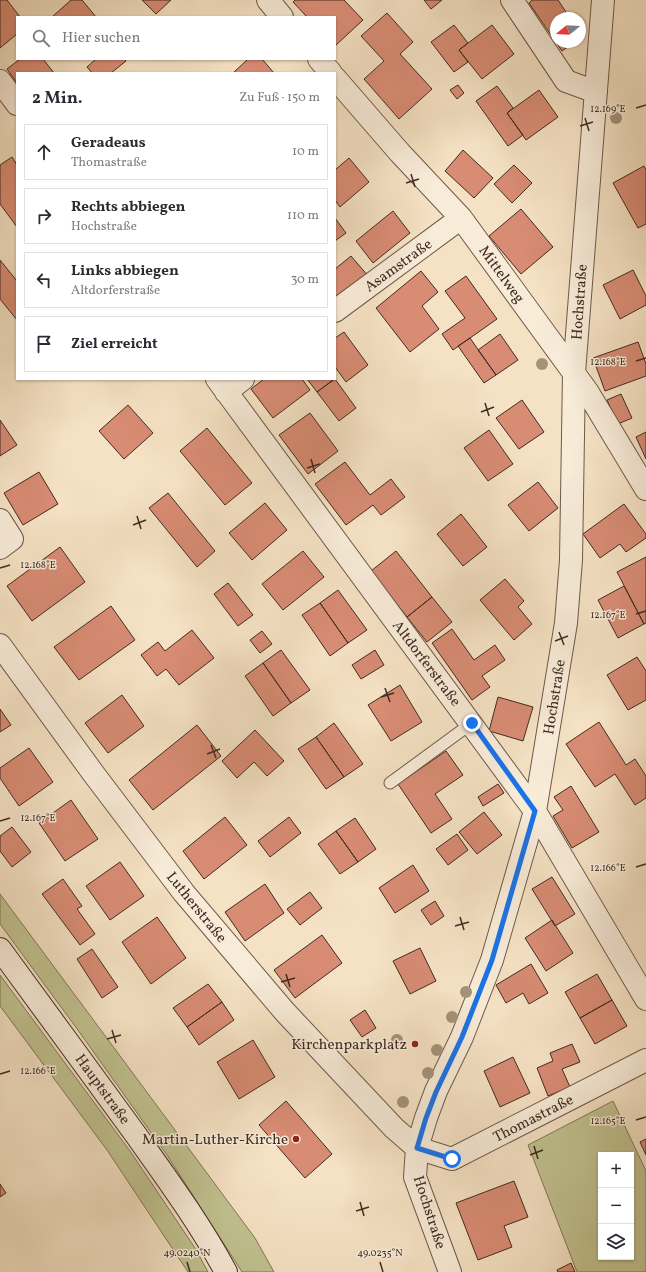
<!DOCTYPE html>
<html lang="de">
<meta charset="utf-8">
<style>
:root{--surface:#fff;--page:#f2f2f3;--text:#2b2b33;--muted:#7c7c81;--line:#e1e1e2}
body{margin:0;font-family:Vollkorn,serif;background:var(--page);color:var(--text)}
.controls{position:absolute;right:12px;bottom:12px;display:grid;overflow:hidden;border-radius:0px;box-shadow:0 1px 3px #0004}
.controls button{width:36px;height:36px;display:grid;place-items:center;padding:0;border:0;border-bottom:1px solid var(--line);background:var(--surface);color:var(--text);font:20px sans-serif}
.compass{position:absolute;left:550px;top:12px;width:36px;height:36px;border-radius:50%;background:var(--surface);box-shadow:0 1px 3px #0004;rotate:252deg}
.stop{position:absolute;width:12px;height:12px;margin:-9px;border:3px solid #1a73e8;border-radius:50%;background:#fff}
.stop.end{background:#1a73e8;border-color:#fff;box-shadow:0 1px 4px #0008}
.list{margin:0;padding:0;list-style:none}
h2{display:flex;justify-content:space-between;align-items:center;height:52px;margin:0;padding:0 16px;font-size:17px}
h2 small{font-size:13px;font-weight:400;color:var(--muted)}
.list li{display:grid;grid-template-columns:26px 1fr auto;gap:12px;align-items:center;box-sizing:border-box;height:56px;margin:0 8px 8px;padding:0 8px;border:1px solid var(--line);border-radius:0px}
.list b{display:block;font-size:15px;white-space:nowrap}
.list p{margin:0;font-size:13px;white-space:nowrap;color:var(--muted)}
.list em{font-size:13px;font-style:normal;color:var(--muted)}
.icon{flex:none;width:22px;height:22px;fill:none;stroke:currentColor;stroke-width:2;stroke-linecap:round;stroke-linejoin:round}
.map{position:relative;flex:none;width:646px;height:1272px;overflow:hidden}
.search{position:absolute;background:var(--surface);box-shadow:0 1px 3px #0004;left:16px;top:16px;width:320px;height:44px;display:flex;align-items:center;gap:10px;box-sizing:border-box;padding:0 14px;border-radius:0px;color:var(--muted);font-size:15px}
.panel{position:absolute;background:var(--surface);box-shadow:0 1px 3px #0004;left:16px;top:72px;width:320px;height:308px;border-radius:0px}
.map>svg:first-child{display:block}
</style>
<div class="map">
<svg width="646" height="1272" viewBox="0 0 646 1272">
<rect width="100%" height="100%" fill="#f5e2c4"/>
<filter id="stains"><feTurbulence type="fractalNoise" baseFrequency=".005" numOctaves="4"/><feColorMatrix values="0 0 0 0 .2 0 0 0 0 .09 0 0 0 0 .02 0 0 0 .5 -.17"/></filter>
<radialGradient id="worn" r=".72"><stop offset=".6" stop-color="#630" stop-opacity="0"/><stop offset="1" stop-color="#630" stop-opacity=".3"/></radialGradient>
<path fill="#c1c290" stroke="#827659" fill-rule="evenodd" d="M0 894 255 1238 274 1272H242L167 1155 75 1026 0 924Z
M0 975 130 1151 195 1248 208 1272H188L107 1150 0 1006Z
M613 1101 646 1171V1272H577L528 1145ZM601 1155H631V1257H601Z"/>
<path fill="#d88c74" stroke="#422b22" d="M0 0H7L20 17H17V34L0 48Z
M71 0H82L96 17H52Z
M142 0H171L156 14Z
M295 0H344L363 20 335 46V17H307L293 2Z
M424 0H442L431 9Z
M532 0H558L570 18H556V42H575L562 51 529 3Z
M387 13 413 42 400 54 432 89 399 119 364 79 384 61 361 36Z
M454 25 468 43 459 50 468 62 454 72 431 42Z
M492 25 514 54 482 79 459 50Z
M20 59H43L54 73H17V83L7 69Z
M96 59H124L126 61 111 73H92L87 67Z
M248 59H262L274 73H233Z
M458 85 464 93 457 99 450 90Z
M497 86 513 108 507 113 523 135 508 146 476 101Z
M539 90 558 117 526 140 507 113Z
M463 150 493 178 474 198 445 171Z
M12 157 17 165V227L0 204V165Z
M349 158 369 182 340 207 335 200V170Z
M514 165 532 183 512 203 494 184Z
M644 166 646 170V224L638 228 613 183Z
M521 209 553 247 521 274 489 236Z
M393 211 410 233 373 263 356 241Z
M335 218 346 233 335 241Z
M351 256 369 277 335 305V269Z
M0 260 17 281V320L0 299Z
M633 270 646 296V305L620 319 603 285Z
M421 271 438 292 422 306 439 329 410 352 376 308Z
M466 276 497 319 453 350 442 334 465 318 445 291Z
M344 332 368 365 346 382 335 367V338Z
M500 334 518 360 496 375 478 350Z
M470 338 496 375 484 383 458 346Z
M638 342 646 364V376L605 391 593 358Z
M264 379H302L310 390 273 418 251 389Z
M307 379H334L317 392Z
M335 379 356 408 339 421 317 392Z
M621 394 632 418 618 424 607 400Z
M522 400 544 432 519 449 496 418Z
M128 405 153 433 124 459 99 431Z
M310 413 338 451 308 474 279 435Z
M0 420 17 445 0 456Z
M207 428 252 483 225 505 180 451Z
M489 430 513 464 488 481 464 448Z
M646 432V459L636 437Z
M345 462 370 495 391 479 405 497 381 515 373 505 346 525 315 484Z
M39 472 58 504 23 525 4 493Z
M538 482 558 508 529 531 508 505Z
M168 493 215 551 197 567 149 508Z
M265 503 287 530 252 560 229 533Z
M624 504 646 534V538L626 552 620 544 600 558 583 534Z
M461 514 487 547 463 566 437 534Z
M60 547 85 582 32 621 7 586Z
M303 551 324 577 283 610 262 584Z
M396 551 432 597 407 617 371 571Z
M646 557V623L644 624 617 572Z
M505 579 524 601 518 607 532 624 514 640 480 600Z
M228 583 253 615 238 626 214 594Z
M624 586 644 624 618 638 598 600Z
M338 590 367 630 348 643 320 603Z
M432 597 452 622 427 642 407 617Z
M320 603 348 643 330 656 302 615Z
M111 606 135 640 79 680 54 647Z
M452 629 474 660 495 645 505 660 482 676 490 687 472 700 432 643Z
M192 630 214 658 179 685 166 669 157 676 141 655 158 642 165 651Z
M262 631 272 644 260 653 250 640Z
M281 650 310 690 291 703 263 663Z
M375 650 384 665 361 679 352 665Z
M637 657 646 671V700L628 710 607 675Z
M263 663 291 703 273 716 245 676Z
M400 685 422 722 391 741 368 705Z
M122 695 144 726 108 753 85 723Z
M498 697 533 707 523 741 489 731Z
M0 709 11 725 0 732Z
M599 722 626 765 635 759 646 776V798L635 805 615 774 595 787 566 744Z
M334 723 363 764 344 777 316 737Z
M197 725 221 756 153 810 129 780Z
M255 730 284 761 267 776 254 762 237 778 222 761Z
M316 737 344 777 326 789 298 749Z
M29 748 53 782 19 806 0 778V768Z
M446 751 463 775 435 794 452 819 431 833 398 784Z
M498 784 504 793 483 806 478 797Z
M571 786 599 832 572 848 553 816 563 810 554 797Z
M71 800 98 839 65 861 39 823Z
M484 812 502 835 477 854 459 832Z
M225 817 247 845 204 879 183 851Z
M289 817 301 833 270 857 258 841Z
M355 818 376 849 358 862 336 831Z
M12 827 31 852 12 867 0 851V836Z
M336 831 358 862 340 874 318 844Z
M457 834 468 850 448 865 436 849Z
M120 862 144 896 110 920 86 886Z
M413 865 429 891 395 913 379 888Z
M552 877 575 914 555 926 532 889Z
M63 879 82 906 77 909 95 934 80 945 42 894Z
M265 884 284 913 245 941 225 912Z
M310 892 322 908 300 925 287 909Z
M435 901 444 916 431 925 421 910Z
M157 917 186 958 151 984 122 942Z
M552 920 573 953 546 971 525 938Z
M322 935 342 963 295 998 274 970Z
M420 948 436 981 410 994 393 961Z
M92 949 118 987 102 998 77 959Z
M531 964 548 993 529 1004 523 993 506 1003 496 985Z
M597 974 612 1000 580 1018 565 992Z
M208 984 222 1002 187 1027 173 1008Z
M612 1000 627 1026 595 1044 580 1018Z
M222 1002 234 1020 199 1045 187 1027Z
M365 1010 376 1028 362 1037 350 1020Z
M253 1040 275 1077 239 1099 217 1062Z
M572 1044 580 1062 562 1069 570 1087 548 1096 537 1068 553 1061 550 1053Z
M513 1057 530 1093 500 1107 484 1071Z
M286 1101 332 1154 305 1178 259 1125Z
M646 1139V1155L640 1142Z
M514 1181 528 1217 504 1226 512 1247 478 1260 456 1203Z
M0 1184 6 1193 0 1197Z
M571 1263 575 1272H558L557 1270Z"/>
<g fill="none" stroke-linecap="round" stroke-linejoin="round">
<g stroke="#6f594a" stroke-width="13">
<path id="service" d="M390 783 472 723"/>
</g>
<g stroke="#6f594a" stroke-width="24">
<path id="minor" d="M268 0 282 17
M512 0 566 81 596 92
M319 59 331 73
M335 78 400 153 461 218 587 391 646 489
M0 81 17 104
M335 311 461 218
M217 379 535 811 646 999
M226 392 243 379
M0 520 12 539 0 548
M0 645 93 773 184 893 285 1012 394 1128 417 1148 452 1159 646 1060
M450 1272 415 1177 417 1148 426 1118 436 1091 462 1037 492 960 535 811 566 623 571 560 574 373 603 0"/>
</g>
<g stroke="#422b22" stroke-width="24">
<path id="secondary" d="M0 949C45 1011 91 1073 136 1135 168 1180 200 1224 226 1272"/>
</g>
<use href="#service" stroke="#f8ecd9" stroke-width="11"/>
<use href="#minor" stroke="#f8ecd9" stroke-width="22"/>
<use href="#secondary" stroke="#f8ecd9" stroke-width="22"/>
</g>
<g fill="#a4927a">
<circle cx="616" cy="118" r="6"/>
<circle cx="542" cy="364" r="6"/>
<circle cx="466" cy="992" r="6"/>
<circle cx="452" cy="1017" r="6"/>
<circle cx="397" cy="1040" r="6"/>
<circle cx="437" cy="1050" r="6"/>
<circle cx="428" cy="1073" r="6"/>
<circle cx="403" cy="1102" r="6"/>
</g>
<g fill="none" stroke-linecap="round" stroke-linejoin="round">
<path stroke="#1a73e8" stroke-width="5" d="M452 1159 417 1148 426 1118 436 1092 462 1037 492 960 535 811 472 723"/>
</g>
<path fill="none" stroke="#422b22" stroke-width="1.5" d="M636 108 646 105M585 118 589 131M580 126 593 122M411 174 415 187M406 183 419 179M636 361 646 358M485 403 489 416M481 412 494 407M311 459 315 473M307 468 320 464M137 516 141 529M133 525 146 520M0 568 10 565M636 614 646 611M559 632 564 645M555 641 568 636M385 688 390 702M381 697 394 693M211 745 216 758M207 754 220 749M0 821 10 818M636 867 646 864M460 917 464 930M455 926 469 922M286 974 290 987M281 982 295 978M112 1030 116 1043M107 1039 121 1035M0 1074 10 1071M636 1120 646 1117M534 1146 538 1159M530 1155 543 1150M360 1202 364 1216M356 1211 369 1207M187 1262 190 1272M380 1262 383 1272"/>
<g fill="#8f2418" stroke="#f8ecd9" stroke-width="1.5">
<circle cx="415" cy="1044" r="4"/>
<circle cx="296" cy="1139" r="4"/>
</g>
<g text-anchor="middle" stroke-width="3" stroke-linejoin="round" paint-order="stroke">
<g font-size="15" fill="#422b22" stroke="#f8ecd9">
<text transform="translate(398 265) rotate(-36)" y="5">Asamstraße</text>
<text transform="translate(502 274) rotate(54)" y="5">Mittelweg</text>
<text transform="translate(579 302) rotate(-86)" y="5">Hochstraße</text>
<text transform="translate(427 663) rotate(53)" y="5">Altdorferstraße</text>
<text transform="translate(554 697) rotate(-81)" y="5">Hochstraße</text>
<text transform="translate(197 907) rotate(51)" y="5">Lutherstraße</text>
<text transform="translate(103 1089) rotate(54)" y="5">Hauptstraße</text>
<text transform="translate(533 1118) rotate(-27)" y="5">Thomastraße</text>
<text transform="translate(430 1212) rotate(72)" y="5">Hochstraße</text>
</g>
<g font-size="15" fill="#422b22" stroke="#f8ecd9" text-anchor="end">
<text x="407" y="1049">Kirchenparkplatz</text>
<text x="288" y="1144">Martin-Luther-Kirche</text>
</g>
</g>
<g font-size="10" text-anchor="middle" fill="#422b22" stroke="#f8ecd9" stroke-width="3" stroke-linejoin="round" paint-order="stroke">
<text x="608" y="112">12.169°E</text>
<text x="608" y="365">12.168°E</text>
<text x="38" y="568">12.168°E</text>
<text x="608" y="618">12.167°E</text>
<text x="38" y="821">12.167°E</text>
<text x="608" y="871">12.166°E</text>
<text x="38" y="1074">12.166°E</text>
<text x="608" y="1124">12.165°E</text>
<text x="187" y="1256">49.0240°N</text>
<text x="380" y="1256">49.0235°N</text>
</g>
<rect width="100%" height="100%" filter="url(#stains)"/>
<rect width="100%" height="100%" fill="url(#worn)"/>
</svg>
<div class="controls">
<button>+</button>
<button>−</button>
<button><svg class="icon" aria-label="layers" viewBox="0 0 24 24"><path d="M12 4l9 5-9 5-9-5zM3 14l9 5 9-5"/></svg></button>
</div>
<svg class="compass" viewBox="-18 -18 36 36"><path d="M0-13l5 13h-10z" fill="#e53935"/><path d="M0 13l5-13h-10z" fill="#7c7c81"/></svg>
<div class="stop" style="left:452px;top:1159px"></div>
<div class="stop end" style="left:472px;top:723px"></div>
<div class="search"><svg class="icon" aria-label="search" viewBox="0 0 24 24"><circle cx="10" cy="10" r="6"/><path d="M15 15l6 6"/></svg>Hier suchen</div>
<section class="panel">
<h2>2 Min.<small>Zu Fuß · 150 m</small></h2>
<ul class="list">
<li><svg class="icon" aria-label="ahead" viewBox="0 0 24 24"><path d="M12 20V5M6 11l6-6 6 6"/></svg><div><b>Geradeaus</b><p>Thomastraße</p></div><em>10 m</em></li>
<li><svg class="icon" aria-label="right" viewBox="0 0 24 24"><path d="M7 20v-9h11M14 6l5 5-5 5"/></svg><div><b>Rechts abbiegen</b><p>Hochstraße</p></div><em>110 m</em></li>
<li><svg class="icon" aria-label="left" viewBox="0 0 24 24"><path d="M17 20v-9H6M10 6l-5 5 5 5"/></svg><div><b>Links abbiegen</b><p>Altdorferstraße</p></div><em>30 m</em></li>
<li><svg class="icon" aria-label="arrive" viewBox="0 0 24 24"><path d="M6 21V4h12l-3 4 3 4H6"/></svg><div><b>Ziel erreicht</b></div></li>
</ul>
</section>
</div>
